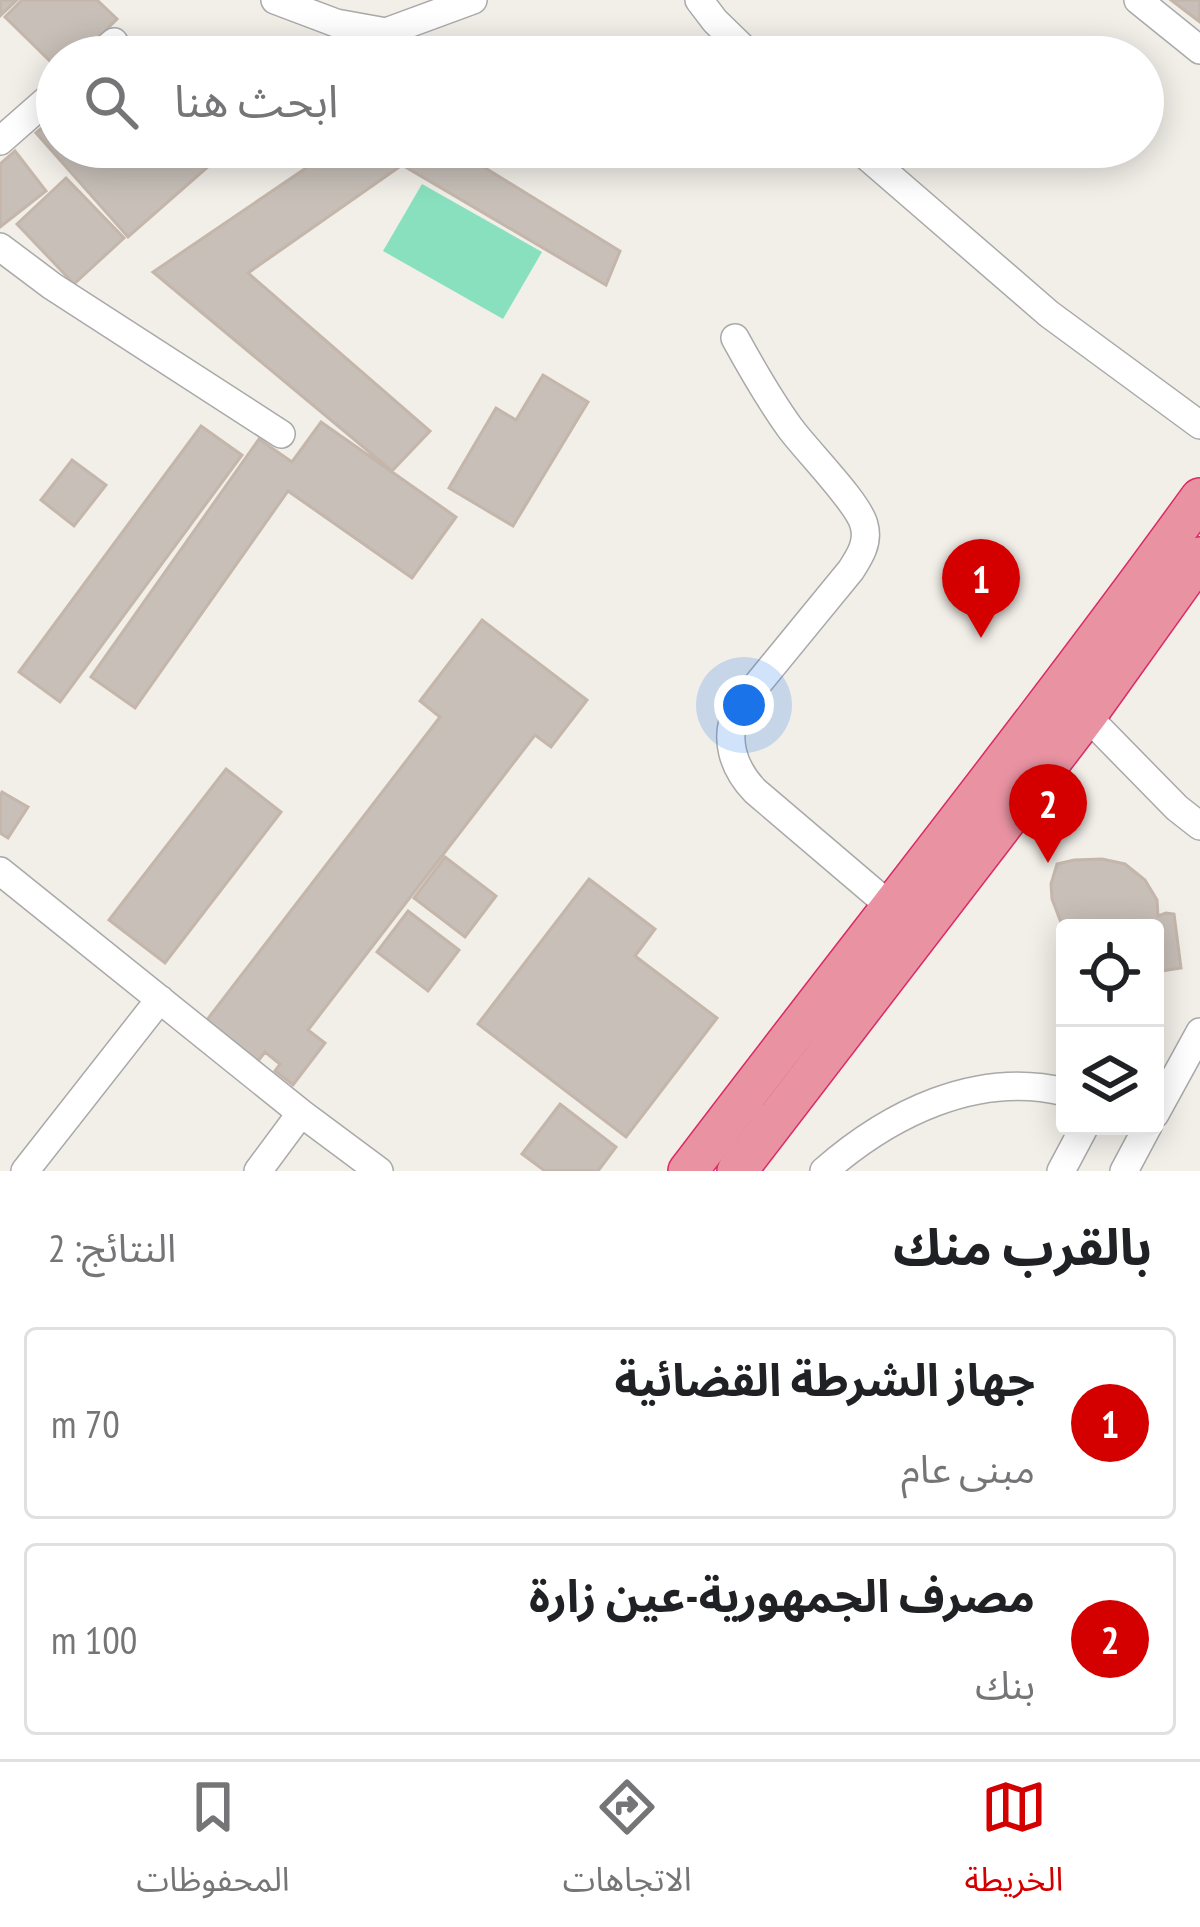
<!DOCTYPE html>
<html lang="ar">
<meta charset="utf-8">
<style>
:root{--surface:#fff;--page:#f6f6f6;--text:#202124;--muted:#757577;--line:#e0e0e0;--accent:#d40000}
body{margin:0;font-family:"PT Sans Narrow","Noto Sans Arabic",sans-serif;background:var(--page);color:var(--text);direction:rtl}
.controls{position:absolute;right:36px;bottom:36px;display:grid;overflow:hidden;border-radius:12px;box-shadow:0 6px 30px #0003}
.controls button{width:108px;height:108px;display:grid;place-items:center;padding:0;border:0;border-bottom:3px solid var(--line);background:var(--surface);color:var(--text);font:60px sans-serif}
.you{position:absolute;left:744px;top:705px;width:42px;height:42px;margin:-30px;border:9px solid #fff;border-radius:50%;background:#1a73e8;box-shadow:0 0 0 18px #1a73e833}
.badge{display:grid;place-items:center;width:78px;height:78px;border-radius:50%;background:var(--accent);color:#fff;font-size:39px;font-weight:700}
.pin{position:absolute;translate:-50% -99px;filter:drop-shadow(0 3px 6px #0008)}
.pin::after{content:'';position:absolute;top:63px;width:42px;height:36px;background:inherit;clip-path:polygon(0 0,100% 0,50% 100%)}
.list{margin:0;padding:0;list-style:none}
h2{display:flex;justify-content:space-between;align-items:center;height:156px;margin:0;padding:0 48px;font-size:51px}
h2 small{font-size:39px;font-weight:400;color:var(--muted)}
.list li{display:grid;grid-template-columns:78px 1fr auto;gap:36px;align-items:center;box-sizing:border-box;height:192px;margin:0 24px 24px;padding:0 24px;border:3px solid var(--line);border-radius:12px}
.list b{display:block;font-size:45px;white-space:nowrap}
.list p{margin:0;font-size:39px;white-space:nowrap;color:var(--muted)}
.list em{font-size:39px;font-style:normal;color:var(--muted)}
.icon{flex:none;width:66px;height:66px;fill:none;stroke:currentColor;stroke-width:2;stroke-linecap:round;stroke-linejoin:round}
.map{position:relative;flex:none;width:1200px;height:1171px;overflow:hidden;direction:ltr}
.search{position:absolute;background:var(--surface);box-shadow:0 6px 30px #0003;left:36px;right:36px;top:36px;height:132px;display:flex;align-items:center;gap:30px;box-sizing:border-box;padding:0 42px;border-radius:66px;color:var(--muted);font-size:45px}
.sheet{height:588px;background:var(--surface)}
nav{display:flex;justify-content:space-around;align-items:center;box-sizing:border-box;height:168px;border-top:3px solid var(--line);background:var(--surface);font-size:33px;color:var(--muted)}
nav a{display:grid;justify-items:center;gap:6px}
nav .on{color:var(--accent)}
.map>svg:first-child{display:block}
</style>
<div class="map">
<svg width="1200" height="1171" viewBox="0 0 1200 1171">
<rect width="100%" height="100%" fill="#f2efe9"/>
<path fill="#88e0be" d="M422 184 542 252 503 319 383 251Z"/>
<path fill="#c7bfb8" stroke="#c4b6ab" stroke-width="3" d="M0 0H17L1 15Z
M22 0H97L117 19 79 57H57V68L5 17Z
M1171 0H1200V22Z
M57 115V147H211L219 157 128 237 36 133Z
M337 147H451L620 251 606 285 402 165 248 273 430 431 392 471 153 272Z
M15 151 46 191 0 227V164Z
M66 178 124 238 74 284 17 224Z
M543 375 588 402 513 526 449 488 496 408 516 420Z
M321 422 456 517 412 578 288 491 135 708 91 677 259 439 292 462Z
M201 426 242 455 60 702 19 672Z
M72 460 106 485 74 526 41 500Z
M482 620 587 700 551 747 535 735 308 1030 325 1043 293 1085 275 1071 280 1064 265 1052 255 1065 203 1025 440 717 420 701Z
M226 769 281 812 165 963 109 920Z
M2 792 28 807 8 838 0 833V796Z
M445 857 496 896 465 937 414 898Z
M1102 859 1125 864 1145 880 1157 900 1158 916 1166 913 1174 914 1181 968 1155 972V928H1065V933L1052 899 1051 884 1057 864 1074 860Z
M589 879 655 929 635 956 717 1018 626 1137 478 1024Z
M408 911 459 950 428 991 377 952Z
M560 1104 616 1147 598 1171H545L522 1154Z"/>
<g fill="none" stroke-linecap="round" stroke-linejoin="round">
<g stroke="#a9a9a9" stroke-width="30">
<path id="minor" d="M275 0 336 23 386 32 473 0
M699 0 715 21 752 57
M1138 0 1200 50
M96 57 114 42
M0 141 57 91
M856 147 1049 314 1200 425
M0 247 52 286 281 434
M735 338C752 369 769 399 790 428 806 450 859 503 864 525 869 542 860 556 851 570L738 708C723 738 733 768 755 791L890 906
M1075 704 1177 808 1200 826
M0 871 301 1113 379 1171
M1155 1114 1200 1032
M25 1171 160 999
M258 1171 301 1113
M824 1171C889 1114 977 1070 1065 1092
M1061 1171 1085 1126
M1124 1171 1148 1126"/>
</g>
<g stroke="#dc2a67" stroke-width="42">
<path id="highway" d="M688 1171C858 947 1035 726 1200 498
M737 1171 1087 715 1200 557"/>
</g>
<use href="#minor" stroke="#fff" stroke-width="27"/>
<use href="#highway" stroke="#e892a2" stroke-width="39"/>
</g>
</svg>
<div class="controls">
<button><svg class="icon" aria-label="locate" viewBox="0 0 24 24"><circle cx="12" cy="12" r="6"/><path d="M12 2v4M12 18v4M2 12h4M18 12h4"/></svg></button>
<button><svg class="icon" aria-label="layers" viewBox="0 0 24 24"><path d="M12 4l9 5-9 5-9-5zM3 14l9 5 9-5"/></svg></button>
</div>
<div class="you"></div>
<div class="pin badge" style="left:981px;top:638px">1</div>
<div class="pin badge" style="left:1048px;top:863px">2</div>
<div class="search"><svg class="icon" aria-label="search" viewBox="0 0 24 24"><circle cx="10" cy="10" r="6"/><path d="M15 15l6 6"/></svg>ابحث هنا</div>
</div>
<section class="sheet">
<h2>بالقرب منك<small>النتائج: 2</small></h2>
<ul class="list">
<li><span class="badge">1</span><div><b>جهاز الشرطة القضائية</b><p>مبنى عام</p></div><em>70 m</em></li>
<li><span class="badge">2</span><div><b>مصرف الجمهورية-عين زارة</b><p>بنك</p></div><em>100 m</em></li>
</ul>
</section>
<nav>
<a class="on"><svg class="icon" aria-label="map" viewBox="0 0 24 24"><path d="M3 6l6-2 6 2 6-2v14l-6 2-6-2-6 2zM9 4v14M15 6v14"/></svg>الخريطة</a>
<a><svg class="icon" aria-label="directions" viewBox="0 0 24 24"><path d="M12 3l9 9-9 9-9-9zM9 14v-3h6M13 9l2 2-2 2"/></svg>الاتجاهات</a>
<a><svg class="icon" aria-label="saved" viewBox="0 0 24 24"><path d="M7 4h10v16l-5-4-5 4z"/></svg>المحفوظات</a>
</nav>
